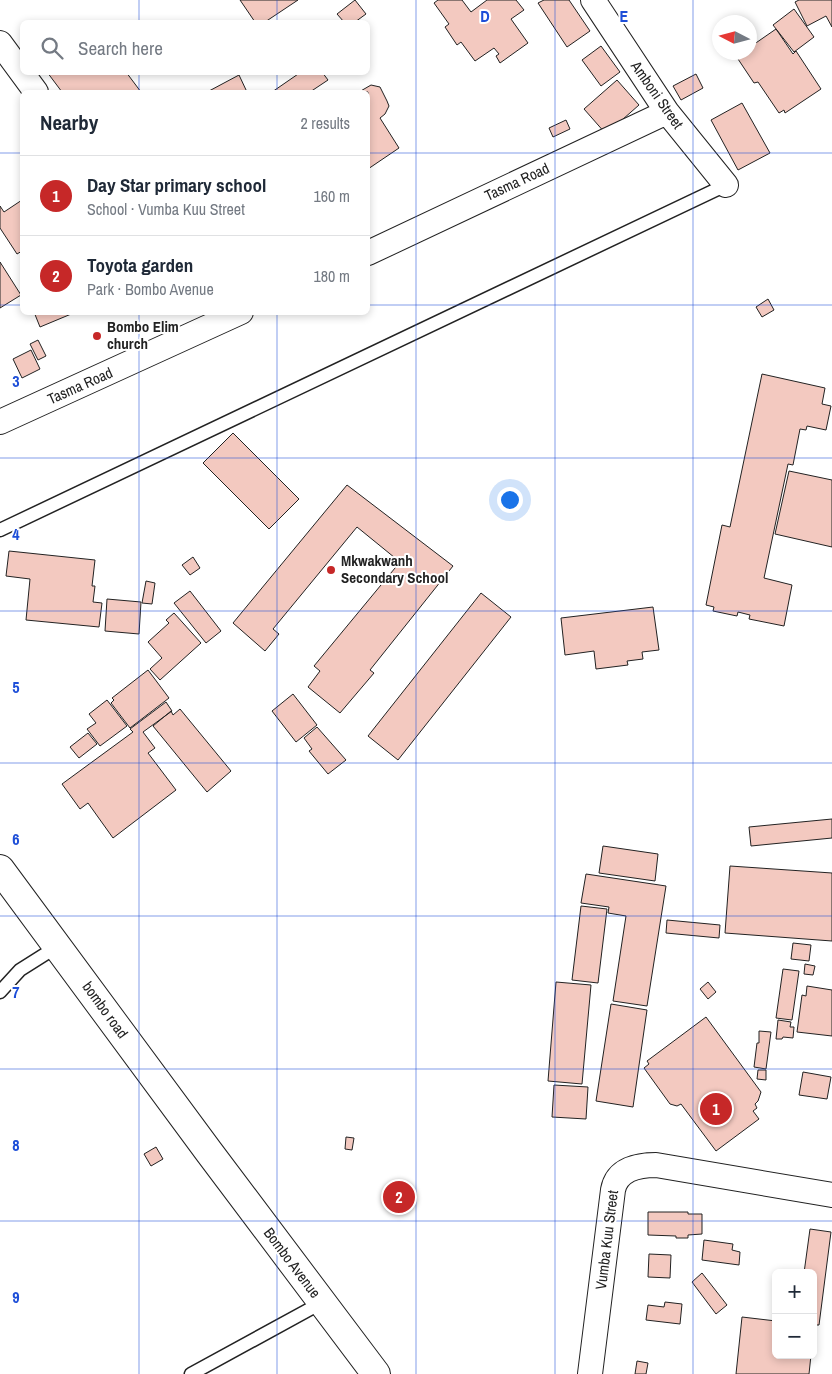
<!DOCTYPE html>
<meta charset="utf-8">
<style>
:root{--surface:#fff;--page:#f2f2f3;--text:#1f2937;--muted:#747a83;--line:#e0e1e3;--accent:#c62828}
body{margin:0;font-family:"Archivo Narrow",sans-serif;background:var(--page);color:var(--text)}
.controls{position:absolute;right:15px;bottom:15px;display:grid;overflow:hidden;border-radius:8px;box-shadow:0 2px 8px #0003}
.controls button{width:45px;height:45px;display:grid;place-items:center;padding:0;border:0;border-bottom:1px solid var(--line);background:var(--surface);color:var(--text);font:25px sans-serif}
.compass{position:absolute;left:712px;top:15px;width:45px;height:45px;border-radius:50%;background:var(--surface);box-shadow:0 2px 8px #0003;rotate:276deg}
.you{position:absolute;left:509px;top:499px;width:18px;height:18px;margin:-12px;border:4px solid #fff;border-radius:50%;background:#1a73e8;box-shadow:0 0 0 8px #1a73e833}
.badge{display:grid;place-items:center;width:32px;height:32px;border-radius:50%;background:var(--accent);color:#fff;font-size:16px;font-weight:700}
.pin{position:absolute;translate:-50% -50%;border:2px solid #fff;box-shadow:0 1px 5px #0006}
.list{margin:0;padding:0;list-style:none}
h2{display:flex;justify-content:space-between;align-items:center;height:65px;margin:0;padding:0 20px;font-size:21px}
h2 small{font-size:16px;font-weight:400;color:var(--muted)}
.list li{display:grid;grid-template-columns:32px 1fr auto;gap:15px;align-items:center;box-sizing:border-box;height:80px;padding:0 20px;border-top:1px solid var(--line)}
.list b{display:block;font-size:19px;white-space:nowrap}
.list p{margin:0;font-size:16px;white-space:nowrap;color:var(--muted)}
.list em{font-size:16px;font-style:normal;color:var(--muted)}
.icon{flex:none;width:28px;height:28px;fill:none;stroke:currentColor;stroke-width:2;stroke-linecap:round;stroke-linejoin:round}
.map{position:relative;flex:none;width:832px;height:1374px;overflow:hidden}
.search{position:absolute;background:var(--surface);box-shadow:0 2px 8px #0003;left:20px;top:20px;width:350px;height:55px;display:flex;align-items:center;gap:12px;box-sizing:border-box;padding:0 18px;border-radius:8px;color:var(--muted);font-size:19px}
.panel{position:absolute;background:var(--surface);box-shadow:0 2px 8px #0003;left:20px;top:90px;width:350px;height:225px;border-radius:8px}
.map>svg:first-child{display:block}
</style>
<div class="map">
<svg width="832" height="1374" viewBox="0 0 832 1374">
<rect width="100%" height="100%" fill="#fff"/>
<path fill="#f3c9c0" stroke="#222" d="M240 0H298L265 22H255Z
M355 0 366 14 355 22H344L337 14Z
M438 0H462L471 12 487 0H516L524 10 511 19 528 43 500 63 496 56 499 54 494 48 475 61 461 42 457 45 445 27 449 24 434 3Z
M544 0H569L590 31 567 47 538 3Z
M799 0H832V27L826 16 807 26 795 2Z
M794 9 814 37 794 52 773 25Z
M776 29 793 54 796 51 821 89 785 113 784 110 779 113 758 82 754 83 736 56 741 52H750V47Z
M601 46 620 72 601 86 582 60Z
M47 72H126L141 92H62Z
M301 72H322L328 80 310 92H272Z
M696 74 703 88 681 100 673 86Z
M239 75 247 92H210L209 91Z
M617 80 639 105 606 134 584 109Z
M371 85 380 87 387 101 389 106 385 114 380 118 399 148 368 169V92H359Z
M742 103 770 153 738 170 711 120Z
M566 120 570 129 553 137 549 128Z
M22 200V251L17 254 0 228V206L4 212Z
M0 262 21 295 0 308Z
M768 299 774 310 762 317 756 307Z
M34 312H76L40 327Z
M38 340 46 356 38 360 30 344Z
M31 350 40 369 22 378 13 359Z
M762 374 825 388 822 404 831 406 826 430 807 426 806 430 800 429 793 465 788 464 764 578 792 585 784 626 749 619 750 615 738 612 737 616 713 611 714 607 706 605 722 525 730 527Z
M233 433 299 499 269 529 203 463Z
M789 471 832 480V547L775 534Z
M347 485 453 566 370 670 374 673 340 713 308 687 320 671 314 666 400 562 357 527 273 629 279 634 265 651 233 623Z
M9 551 95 560 92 586H95L93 602 102 603 99 627 26 620 30 579 6 576Z
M193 557 200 568 190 575 182 565Z
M146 581 155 583 152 604 142 603Z
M190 591 221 631 206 643 174 603Z
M481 593 511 617 398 760 368 736Z
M107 599 141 602 139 634 105 631Z
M653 607 659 650 642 652 643 659 627 661 628 665 596 669 594 651 565 655 561 618Z
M174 613 201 643 160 680 150 669 162 658 148 642 169 623 166 620Z
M148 670 169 698 130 728 111 703 114 700 112 698Z
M293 694 317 725 296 742 272 711Z
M107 700 127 726 100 746 87 729 96 723 89 714Z
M166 702 172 711 143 732 155 748 148 753 176 790 113 838 88 803 80 809 62 784 133 732 130 729Z
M180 709 231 771 207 792 153 726 171 711 173 715Z
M317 727 346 760 328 774 309 751 312 749 304 738Z
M88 733 97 744 79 758 70 747Z
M832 819V838L751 846 749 827Z
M603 846 658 854 655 881 599 873Z
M730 866 832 873V941L725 933Z
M586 874 666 886 647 1006 613 1001 626 916 608 913 609 907 581 903Z
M581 906 607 909 598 983 572 980Z
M667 920 720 925 719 938 666 933Z
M793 943 811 945 809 961 791 959Z
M805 964 815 966 813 975 804 974Z
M783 969 799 971 792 1020 776 1018Z
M556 982 591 985 582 1084 548 1081Z
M708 982 716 992 708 999 700 989Z
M807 986 832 990V1036L797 1032 802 995 806 996Z
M611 1004 647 1010 633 1107 596 1101Z
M706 1017 761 1092 758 1101 755 1104 757 1108 753 1111 759 1119 716 1151 681 1104 677 1106 670 1104 644 1068 649 1064 647 1061Z
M778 1020 791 1022 790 1027H794L793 1038 783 1037 782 1039H776Z
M759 1031 771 1032 766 1069 754 1067 757 1043H759Z
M758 1070H766V1080L757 1079Z
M803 1072 831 1077 827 1099 799 1095Z
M554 1085 588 1087 586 1119 552 1117Z
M346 1137 354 1138 352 1150 345 1149Z
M156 1147 163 1159 151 1166 144 1154Z
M648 1212H688V1214H702V1234L688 1235V1238H676V1236L648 1235Z
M810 1229 831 1232 819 1325H813V1273H804Z
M704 1240 733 1244 732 1250 740 1252 739 1265 702 1260Z
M649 1254 671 1255 670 1278 648 1277Z
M702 1273 727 1305 716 1314 692 1282Z
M665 1302 682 1304 680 1324 646 1320 648 1305 664 1307Z
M742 1317 776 1321V1355H811L809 1374H736Z
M637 1361 648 1363 646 1374H635Z"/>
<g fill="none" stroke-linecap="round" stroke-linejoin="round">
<g stroke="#222" stroke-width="15">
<path id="lane" d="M0 530 726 185
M0 992 20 970 58 946
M191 1374 321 1303"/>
</g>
<g stroke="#222" stroke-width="26">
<path id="street" d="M593 0 667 112 726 185
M0 43 36 92
M368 253 667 112
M0 422 241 312
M590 1374 613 1190C617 1169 638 1165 656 1165L832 1195"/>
</g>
<g stroke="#222" stroke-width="30">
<path id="secondary" d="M0 869 209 1152 376 1374"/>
</g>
<use href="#lane" stroke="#fff" stroke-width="12"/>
<use href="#street" stroke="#fff" stroke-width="24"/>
<use href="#secondary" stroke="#fff" stroke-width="28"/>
</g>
<path fill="none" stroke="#1d4ed8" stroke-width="1" stroke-opacity="0.55" d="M139 0V22M277 0V22M416 0V1374M555 0V1374M693 0V1374M139 72V92M277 72V92M0 153H22M368 153H832M0 305H22M368 305H832M139 312V1374M277 312V1374M0 458H832M0 611H832M0 763H832M0 916H832M0 1069H832M0 1221H832"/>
<g fill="#c62828" stroke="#fff" stroke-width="2">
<circle cx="97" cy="336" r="5"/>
<circle cx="331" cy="570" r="5"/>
</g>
<g text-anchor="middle" stroke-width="4" stroke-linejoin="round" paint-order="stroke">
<g font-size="15" fill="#222" stroke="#fff">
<text transform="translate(657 95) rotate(55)" y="5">Amboni Street</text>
<text transform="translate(517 182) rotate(-25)" y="5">Tasma Road</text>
<text transform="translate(80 386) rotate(-24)" y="5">Tasma Road</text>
<text transform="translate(105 1010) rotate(54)" y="5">bombo road</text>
<text transform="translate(607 1240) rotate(-83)" y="5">Vumba Kuu Street</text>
<text transform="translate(292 1263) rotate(53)" y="5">Bombo Avenue</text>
</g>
<g font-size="15" font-weight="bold" fill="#222" stroke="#fff" text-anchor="start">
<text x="107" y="332">Bombo Elim<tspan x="107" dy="17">church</tspan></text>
<text x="341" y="566">Mkwakwanh<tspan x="341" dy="17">Secondary School</tspan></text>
</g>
</g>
<g font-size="16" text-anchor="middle" font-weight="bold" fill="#1d4ed8" stroke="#fff" stroke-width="4" stroke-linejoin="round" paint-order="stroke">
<text x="485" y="22">D</text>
<text x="624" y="22">E</text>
<text x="16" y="387">3</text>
<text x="16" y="540">4</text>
<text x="16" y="693">5</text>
<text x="16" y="845">6</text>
<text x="16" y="998">7</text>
<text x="16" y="1151">8</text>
<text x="16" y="1303">9</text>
</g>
</svg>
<div class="controls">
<button>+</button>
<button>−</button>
</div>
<svg class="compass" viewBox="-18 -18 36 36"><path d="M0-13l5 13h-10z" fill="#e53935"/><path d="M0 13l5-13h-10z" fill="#747a83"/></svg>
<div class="you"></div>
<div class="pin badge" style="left:716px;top:1109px">1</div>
<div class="pin badge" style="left:399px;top:1197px">2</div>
<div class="search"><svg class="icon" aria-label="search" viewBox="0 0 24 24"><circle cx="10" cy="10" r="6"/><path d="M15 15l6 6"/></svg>Search here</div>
<section class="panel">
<h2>Nearby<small>2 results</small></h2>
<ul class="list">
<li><span class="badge">1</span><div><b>Day Star primary school</b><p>School · Vumba Kuu Street</p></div><em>160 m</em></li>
<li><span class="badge">2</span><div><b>Toyota garden</b><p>Park · Bombo Avenue</p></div><em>180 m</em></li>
</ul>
</section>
</div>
